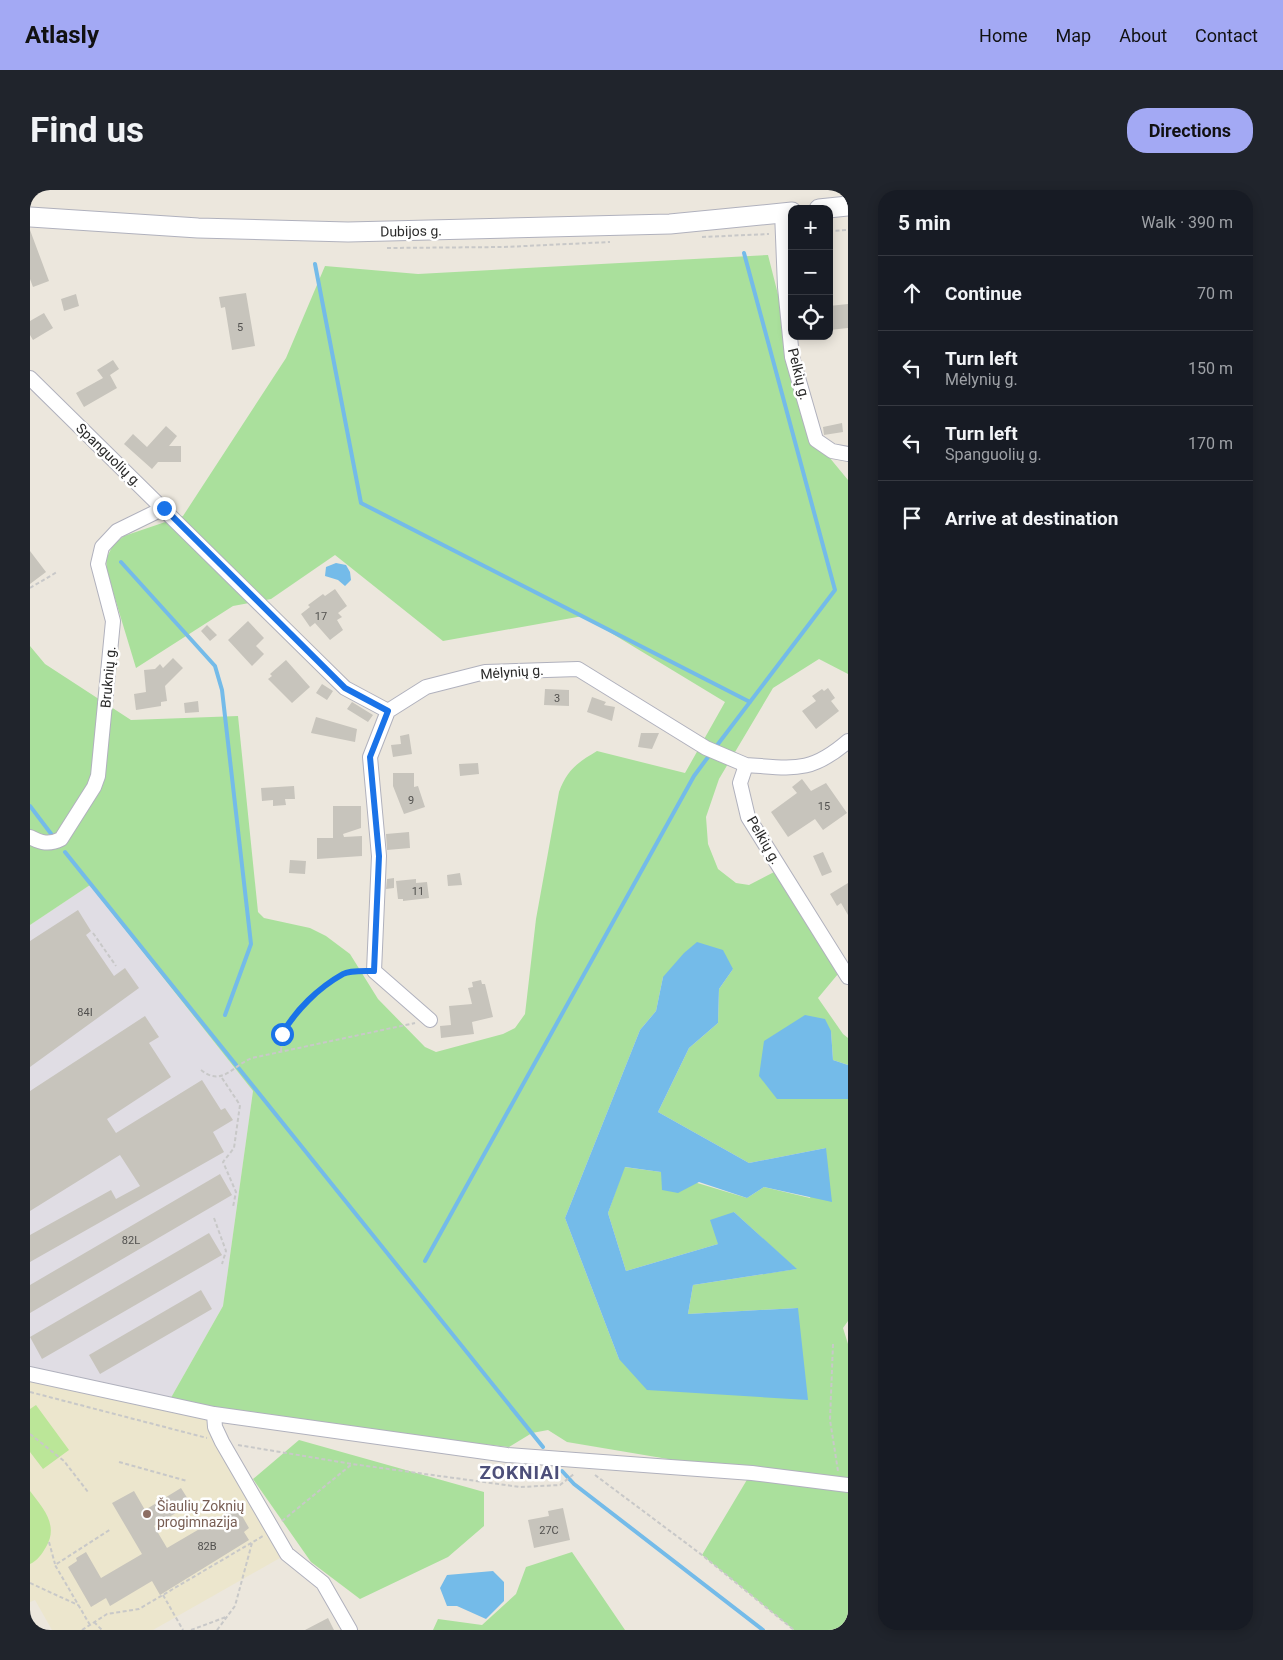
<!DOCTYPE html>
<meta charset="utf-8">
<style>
:root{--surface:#171b24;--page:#20242c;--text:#f1f3f6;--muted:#9ea1a6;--line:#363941;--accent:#a3a9f4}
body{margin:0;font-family:Roboto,sans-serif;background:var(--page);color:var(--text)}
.controls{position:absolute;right:15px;top:15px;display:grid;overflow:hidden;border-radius:10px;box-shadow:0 2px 12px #0003}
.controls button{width:45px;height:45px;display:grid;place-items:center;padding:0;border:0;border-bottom:1px solid var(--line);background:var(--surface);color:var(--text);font:25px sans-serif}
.stop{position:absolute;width:15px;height:15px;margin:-11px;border:4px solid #1a73e8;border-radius:50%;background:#fff}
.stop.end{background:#1a73e8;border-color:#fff;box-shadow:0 1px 5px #0008}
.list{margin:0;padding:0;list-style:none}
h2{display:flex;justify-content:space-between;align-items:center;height:65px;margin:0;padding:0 20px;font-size:21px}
h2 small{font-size:16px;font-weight:400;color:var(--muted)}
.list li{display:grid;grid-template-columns:32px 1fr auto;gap:15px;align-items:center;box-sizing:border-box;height:75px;padding:0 20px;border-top:1px solid var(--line)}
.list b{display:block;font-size:19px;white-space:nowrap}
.list p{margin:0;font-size:16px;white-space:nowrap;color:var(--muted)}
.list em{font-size:16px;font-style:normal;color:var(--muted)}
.icon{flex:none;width:28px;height:28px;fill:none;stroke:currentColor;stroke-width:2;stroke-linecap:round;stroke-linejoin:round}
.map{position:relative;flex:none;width:818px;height:1440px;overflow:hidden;border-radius:20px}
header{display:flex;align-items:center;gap:30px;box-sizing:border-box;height:70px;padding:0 25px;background:var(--accent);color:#111}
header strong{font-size:24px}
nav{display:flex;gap:28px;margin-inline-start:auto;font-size:18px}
.intro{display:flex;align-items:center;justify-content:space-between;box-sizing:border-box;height:120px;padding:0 30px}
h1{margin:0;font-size:35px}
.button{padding:12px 22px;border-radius:20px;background:var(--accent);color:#111;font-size:18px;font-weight:700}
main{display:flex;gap:30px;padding:0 30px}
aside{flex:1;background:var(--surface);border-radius:20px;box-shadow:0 2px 12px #0003}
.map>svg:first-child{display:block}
</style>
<header>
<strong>Atlasly</strong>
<nav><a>Home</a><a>Map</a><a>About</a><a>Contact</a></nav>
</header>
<div class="intro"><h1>Find us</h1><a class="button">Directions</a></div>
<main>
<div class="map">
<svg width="818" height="1440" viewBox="0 0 818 1440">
<rect width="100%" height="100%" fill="#ece7dd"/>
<path fill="#e0dde4" d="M60 695 223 901 193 1116 138 1213 0 1184V735Z"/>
<path fill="#ece6cd" d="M0 1184 184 1224 257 1364 123 1440H22L5 1410 0 1412Z"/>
<path fill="#aae09c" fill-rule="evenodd" d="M738 65 785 250 818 290V484L789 469 743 498 689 589 676 627 678 654 688 679 706 693 719 695 746 681 808 784 788 808 813 844 818 848V875L803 870 801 841 747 909H818V1131L813 1138 818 1154V1440H764L672 1365 721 1283 537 1252 518 1240 502 1243 479 1257 184 1224 138 1213 193 1116 223 901 60 695 0 735V456L15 474 101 530 208 526 228 722 234 728 280 738 296 746 320 764 348 809 395 857 406 862 473 844 485 838 495 824 506 729 529 602C537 580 547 573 567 561L655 583 695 512 553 426 413 451 305 365 241 409 203 416 106 478 77 382 76 369 83 355 94 346 153 326 256 168 295 76 388 84ZM703 779 689 799 688 833 659 858 628 922 719 973 796 958 780 1008 734 997 717 1008 631 982 594 977 578 1023 596 1081 688 1054 704 1022 766 1079 663 1095 658 1124 768 1118 589 1169 535 1028 610 840 626 821 633 787Z
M269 1250 454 1302V1336L418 1367 330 1409 281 1372 223 1289Z
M542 1362 595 1440H403L408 1429 452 1435 486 1404 496 1377Z"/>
<path fill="#bbe698" d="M6 1215 39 1260 13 1279 0 1262V1219Z
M0 1301C13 1318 29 1335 16 1357 12 1364 7 1371 0 1374Z"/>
<path fill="#74bbe9" d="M306 373 316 375 320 382 321 390 315 396 308 390 295 386 296 377Z
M667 752 693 760 703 779 689 799 688 833 659 858 628 922 719 973 796 958 802 1012 734 997 717 1008 669 992 648 1003 632 1000 631 982 595 977 578 1023 596 1081 688 1054 680 1030 704 1022 767 1079 663 1095 658 1124 768 1118 778 1210 617 1200 589 1169 535 1028 610 840 626 821 633 787 654 763Z
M775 825 795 829 801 841 803 870 818 875V909H747L729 886 734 851Z
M463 1381 474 1392V1411L456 1429 427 1416H417L410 1398 417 1385Z"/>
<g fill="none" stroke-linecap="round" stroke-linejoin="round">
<path stroke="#74bbe9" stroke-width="4" d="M285 74 331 313 720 512
M91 372 185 476 192 500 221 754 195 825
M685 558 805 400 714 63
M0 616 22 645
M35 662 513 1257
M395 1071 664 586 681 563
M532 1281 544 1294 733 1440"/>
</g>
<path fill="#c7c4bc" d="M0 40 19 91 3 97 0 89Z
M216 103 225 156 202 160 195 117 191 118 189 107Z
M46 104 49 116 34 121 31 109Z
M818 114V138L799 140V116Z
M14 123 23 138 3 150 0 145V131Z
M83 170 89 179 80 185 87 198 54 217 46 203 73 188 67 180Z
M812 233 813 242 794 245 793 237Z
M136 236 147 246 139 256H151V272H128L122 279 94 254 103 244 117 257Z
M0 361 16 382 0 394Z
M305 399 317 416 308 423 312 427 307 430 313 440 300 450 285 433 280 437 271 424 280 417 278 415 293 404 295 406Z
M218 431 234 448 226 456 234 464 222 476 198 450Z
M177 435 187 445 180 451 171 441Z
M143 468 153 478 135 496 137 511 131 512V516L106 520 104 504 116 502 114 480 125 479 130 474 133 478Z
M256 470 280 497 262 513 238 489 242 486 240 484Z
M292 494 303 501 297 510 286 503Z
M798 498 805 508 801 511 809 521 786 539 772 521 786 511 782 506 792 499 794 501Z
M515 499 539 500V516L514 515Z
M562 507 576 512 574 515 585 517 582 531 557 522Z
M168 511 169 522 155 523 154 513Z
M322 512 343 525 338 532 317 519Z
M286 527 327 539 325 552 281 543Z
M611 543H629L622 559 608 557Z
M379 544 382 564 363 567 361 555 371 554 370 546Z
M448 573 449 584 430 586 429 574Z
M363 583H384V597L388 596 395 617 374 624 363 596Z
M772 589 781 601 796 593 817 623 793 640 785 629 758 647 741 622 767 603 762 597Z
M264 596 265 609H255L256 615 243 616V610L232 611 231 598Z
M303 616H331V638L313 644 314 647 332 646V666L287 669V648H303Z
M379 642 380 658 357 660 356 644Z
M793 662 802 682 792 686 783 666Z
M260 670 276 671 275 684 259 683Z
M430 683 432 695 418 696 417 685Z
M364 688V698L356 699 357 689Z
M386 689V693L397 692 399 708 373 711V709H368L366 691Z
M818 693V725L811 713 807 716 800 704Z
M48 720 61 741 56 745 84 786 95 778 109 798 0 877V751Z
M451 790 452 794H455L463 827 442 832 444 844 411 848 410 836 421 835 419 816 442 814 438 798 443 797 442 792Z
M115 826 129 847 119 853 141 887 77 929 86 943 172 890 191 920 195 918 203 930 183 942 194 962 0 1072V1045L81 1000 86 1009 110 996 90 965 0 1021V901Z
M190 984 202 1005 0 1123V1095Z
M179 1043 192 1065 12 1169 0 1147Z
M171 1100 182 1119 70 1184 59 1165Z
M151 1298 161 1314 124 1336 137 1358 207 1317 219 1338 214 1342 219 1350 130 1405 122 1391 80 1416 76 1408 61 1417 38 1377 47 1371 46 1368 56 1362 71 1388 112 1364 82 1313 104 1301 115 1320Z
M533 1318 540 1350 504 1358 498 1330 519 1326 518 1321Z
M298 1428 304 1440H275Z"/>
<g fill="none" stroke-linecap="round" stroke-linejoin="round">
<g stroke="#b0b1bd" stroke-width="16">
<path id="street" d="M752 22 755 97 762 167 786 250 802 261 818 264
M0 188 315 498 358 521
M818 551C780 584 763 578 716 575L710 593 718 627 818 787
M0 647C11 653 19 655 31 649L64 597 68 586 83 431 68 374 72 357 87 341 134 318
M400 830 344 781 349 666 340 567 358 521 396 497 455 482 548 479 676 558 716 575
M0 1184 184 1224 477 1265 722 1283 818 1295
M184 1224 185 1237 192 1252 257 1364 293 1393 320 1440"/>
</g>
<g stroke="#b0b1bd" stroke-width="21">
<path id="secondary" d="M789 19 818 16
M0 27 168 38 318 42 640 34 762 22"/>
</g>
<path stroke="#c8c8c8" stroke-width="2" stroke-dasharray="4 2.5" stroke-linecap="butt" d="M799 41 818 40
M672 47 739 44
M357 58 474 57 580 52
M0 398 27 382
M63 743 86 776
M251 861 252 845 262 826 276 812 314 783 332 782
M171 880C192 897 202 876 222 868L385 833
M192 888 210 915 204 958 193 972 206 1002 203 1017
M184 1028 196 1061 192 1074
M803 1154 800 1230 808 1281
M0 1202 177 1248
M0 1244 34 1271 58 1302
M208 1255 322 1274 490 1297 530 1295 544 1284
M89 1272 157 1291
M565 1285 672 1365 764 1440
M252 1331 322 1274
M19 1352 25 1374
M0 1393 48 1415
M133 1405 153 1440
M64 1432 72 1440
M60 1435 25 1375 81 1339
M52 1440 77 1424 109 1419 233 1346
M161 1440 196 1427
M187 1440 205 1416 222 1353"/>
<use href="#street" stroke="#fff" stroke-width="14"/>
<use href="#secondary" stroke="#fff" stroke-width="19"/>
</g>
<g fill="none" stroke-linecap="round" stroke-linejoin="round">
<path stroke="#1a73e8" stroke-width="6" d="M134 318 315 498 358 521 340 567 349 666 344 781C335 781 320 780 313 784 288 798 266 820 252 844"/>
</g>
<circle fill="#8d6e63" stroke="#fff" stroke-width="2" cx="117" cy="1324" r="5"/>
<g text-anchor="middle" stroke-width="5" stroke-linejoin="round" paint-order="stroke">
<g font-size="11" fill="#51504e">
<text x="210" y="141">5</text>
<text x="291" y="430">17</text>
<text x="527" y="512">3</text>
<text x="381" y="614">9</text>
<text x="794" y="620">15</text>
<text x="388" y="705">11</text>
<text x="55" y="826">84I</text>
<text x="101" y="1054">82L</text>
<text x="519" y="1344">27C</text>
<text x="177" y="1360">82B</text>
</g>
<g font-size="14" fill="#2a2a2a" stroke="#fff">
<text transform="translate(381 41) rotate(-1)" y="5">Dubijos g.</text>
<text transform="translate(769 184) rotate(76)" y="5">Pelkių g.</text>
<text transform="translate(79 265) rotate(44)" y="5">Spanguolių g.</text>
<text transform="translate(482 482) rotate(-4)" y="5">Mėlynių g.</text>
<text transform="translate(78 487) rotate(-85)" y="5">Bruknių g.</text>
<text transform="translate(734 650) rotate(60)" y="5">Pelkių g.</text>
</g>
<g font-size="14" fill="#785e54" stroke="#fff" text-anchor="start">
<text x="127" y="1321">Šiaulių Zoknių<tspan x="127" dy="16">progimnazija</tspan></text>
</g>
<g font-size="19" font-weight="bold" letter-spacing="1" fill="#4d4f79" stroke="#fff">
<text x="490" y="1289">ZOKNIAI</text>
</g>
</g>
</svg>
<div class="controls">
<button>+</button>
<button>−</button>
<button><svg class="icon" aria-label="locate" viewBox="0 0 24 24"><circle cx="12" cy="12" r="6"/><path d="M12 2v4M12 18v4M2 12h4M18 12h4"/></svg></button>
</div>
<div class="stop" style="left:252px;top:844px"></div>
<div class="stop end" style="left:134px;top:318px"></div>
</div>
<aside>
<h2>5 min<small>Walk · 390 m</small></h2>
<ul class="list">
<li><svg class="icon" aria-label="ahead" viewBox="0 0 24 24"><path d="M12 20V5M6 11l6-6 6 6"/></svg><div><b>Continue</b></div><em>70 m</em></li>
<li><svg class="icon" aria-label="left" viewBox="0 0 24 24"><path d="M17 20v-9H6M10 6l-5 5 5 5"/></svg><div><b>Turn left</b><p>Mėlynių g.</p></div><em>150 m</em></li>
<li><svg class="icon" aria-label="left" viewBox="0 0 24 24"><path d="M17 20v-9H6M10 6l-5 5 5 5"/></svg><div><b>Turn left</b><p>Spanguolių g.</p></div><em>170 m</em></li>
<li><svg class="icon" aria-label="arrive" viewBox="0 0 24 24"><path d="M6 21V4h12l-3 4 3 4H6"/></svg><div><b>Arrive at destination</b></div></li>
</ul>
</aside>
</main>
